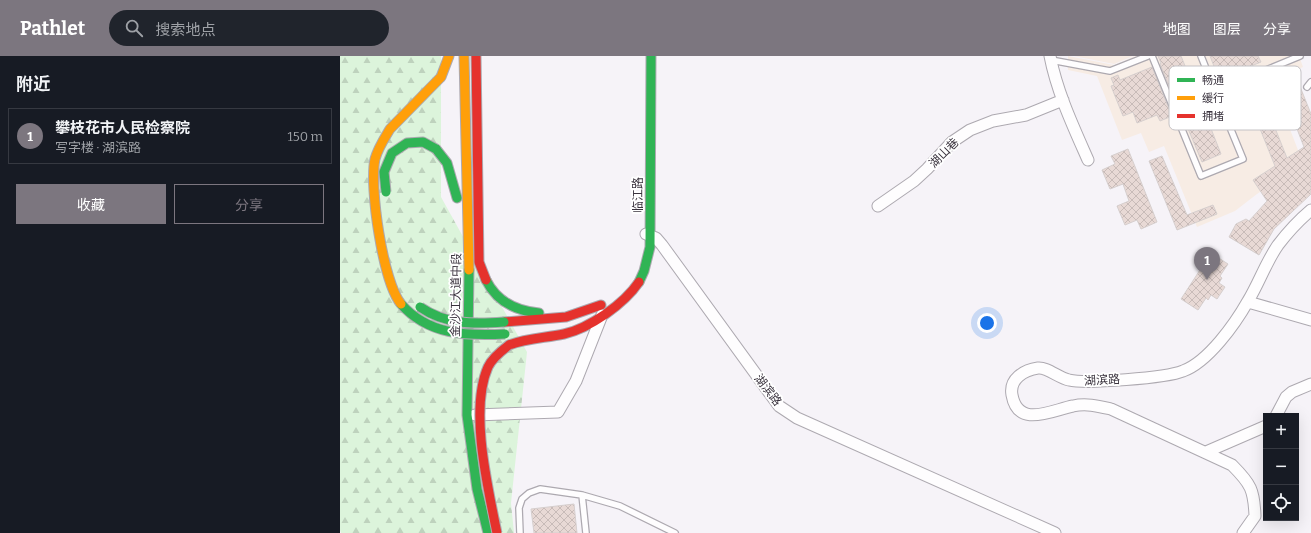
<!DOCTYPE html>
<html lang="zh">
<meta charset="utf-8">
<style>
:root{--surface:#171b24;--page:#20242c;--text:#f1f3f6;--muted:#9ea1a6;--line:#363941;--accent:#7c767f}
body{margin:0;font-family:Bitter,"Noto Sans SC",serif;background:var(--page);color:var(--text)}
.controls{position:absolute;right:12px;bottom:12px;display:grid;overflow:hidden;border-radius:0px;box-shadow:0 4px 16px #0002}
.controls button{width:36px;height:36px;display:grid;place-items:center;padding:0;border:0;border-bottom:1px solid var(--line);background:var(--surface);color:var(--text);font:20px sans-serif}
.you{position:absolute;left:647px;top:267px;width:14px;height:14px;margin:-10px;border:3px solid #fff;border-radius:50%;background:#1a73e8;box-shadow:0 0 0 6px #1a73e833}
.badge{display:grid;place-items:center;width:26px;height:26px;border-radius:50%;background:var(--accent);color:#fff;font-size:13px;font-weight:700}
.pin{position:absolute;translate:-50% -33px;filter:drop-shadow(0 1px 2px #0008)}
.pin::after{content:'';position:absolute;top:21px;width:14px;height:12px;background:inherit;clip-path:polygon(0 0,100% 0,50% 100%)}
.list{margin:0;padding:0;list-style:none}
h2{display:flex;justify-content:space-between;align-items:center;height:52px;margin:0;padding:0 16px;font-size:17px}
h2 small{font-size:13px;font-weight:400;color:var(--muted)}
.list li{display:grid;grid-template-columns:26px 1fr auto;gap:12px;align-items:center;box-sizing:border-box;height:56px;margin:0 8px 8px;padding:0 8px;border:1px solid var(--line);border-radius:0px}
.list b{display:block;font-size:15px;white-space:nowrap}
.list p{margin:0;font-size:13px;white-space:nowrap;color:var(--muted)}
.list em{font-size:13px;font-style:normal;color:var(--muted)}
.actions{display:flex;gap:8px;padding:12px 16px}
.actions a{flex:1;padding:9px 0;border:1px solid var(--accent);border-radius:0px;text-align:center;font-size:14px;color:var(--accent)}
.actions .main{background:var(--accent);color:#fff}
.icon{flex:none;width:22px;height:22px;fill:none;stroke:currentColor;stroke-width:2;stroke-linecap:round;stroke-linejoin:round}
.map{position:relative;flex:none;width:971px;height:477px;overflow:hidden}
header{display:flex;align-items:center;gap:24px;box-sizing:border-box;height:56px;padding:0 20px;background:var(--accent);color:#fff}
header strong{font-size:19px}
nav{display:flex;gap:22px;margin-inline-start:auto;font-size:14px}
.search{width:280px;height:36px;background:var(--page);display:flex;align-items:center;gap:10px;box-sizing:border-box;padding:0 14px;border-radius:22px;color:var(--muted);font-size:15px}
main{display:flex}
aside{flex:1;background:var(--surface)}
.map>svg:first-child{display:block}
</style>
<header>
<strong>Pathlet</strong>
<div class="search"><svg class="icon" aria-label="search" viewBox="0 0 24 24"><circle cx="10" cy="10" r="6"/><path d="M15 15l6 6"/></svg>搜索地点</div>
<nav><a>地图</a><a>图层</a><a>分享</a></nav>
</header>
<main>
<aside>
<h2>附近<small></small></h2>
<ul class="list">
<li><span class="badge">1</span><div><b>攀枝花市人民检察院</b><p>写字楼 · 湖滨路</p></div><em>150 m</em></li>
</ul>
<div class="actions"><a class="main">收藏</a><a>分享</a></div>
</aside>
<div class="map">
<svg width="971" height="477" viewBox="0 0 971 477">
<defs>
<pattern id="forest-firs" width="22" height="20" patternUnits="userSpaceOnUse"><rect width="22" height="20" fill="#dcf4db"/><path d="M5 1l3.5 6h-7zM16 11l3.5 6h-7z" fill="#bed2bd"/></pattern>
<pattern id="building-cross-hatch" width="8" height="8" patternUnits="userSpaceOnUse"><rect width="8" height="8" fill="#e8d9d5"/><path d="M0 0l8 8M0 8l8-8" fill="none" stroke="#c8bbb8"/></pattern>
</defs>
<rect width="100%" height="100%" fill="#f6f3f8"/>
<path fill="#f7ece4" d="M728 0 774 9 795 0H959L963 11 931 24 963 107 917 138 895 155 857 171 824 90 809 96 801 77 782 84 757 20 728 14Z
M734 0H793L774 8Z"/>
<path fill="url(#forest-firs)" d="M0 0H101V141L187 296 171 447 174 477H1L0 474Z"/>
<path fill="url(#building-cross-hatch)" stroke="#d6cfce" d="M818 0H841L854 32 861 29 872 57 866 60 881 98 862 106 841 56 840 57 820 8 821 7Z
M870 0H918L921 6 879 23Z
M812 11 832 60 820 65 817 59 797 67 793 56 783 60 771 30 774 29 771 22 778 19 780 24Z
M955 24 956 29 959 28 971 58V138L934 173 919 199 889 181 896 168 906 163 909 165 927 145 913 124 935 110 908 43 921 37 947 102 964 91 942 34 944 33 943 29Z
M788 93 817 166 801 173 797 164 785 169 777 150 789 145 783 128 770 133 762 114 775 108 771 100Z
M822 100 847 159 873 149 877 158 837 174 809 105Z
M871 197 888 208 880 220 882 222 879 227 885 231 877 243 871 239 868 244 866 242 858 254 841 243Z
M234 448 237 477H194L191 453Z"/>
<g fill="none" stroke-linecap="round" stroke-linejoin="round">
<g stroke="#ada9b0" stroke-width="8">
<path id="lane" d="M812 0 861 120 903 103 875 35
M861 0 875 35 960 0
M711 4 770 15 808 0
M967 31 971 26
M242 439 246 477
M180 477 179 452 182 443 189 437 200 433 242 439 280 450 335 477"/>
</g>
<g stroke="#ada9b0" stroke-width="13">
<path id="street" d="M710 0C717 36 733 70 748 104
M538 150 574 125 587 113 612 86 630 74 653 65 686 59 723 44
M306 178 316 182 322 189 439 350 457 362 715 477
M908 246 971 264
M135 359 218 356 236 325 262 259
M936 360 946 341 952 336 971 328
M866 396 926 370
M903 477 915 460C914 434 911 428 892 409L771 353C758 350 746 347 733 350 712 354 678 373 672 339 669 323 684 314 698 312 707 311 719 322 729 324 746 328 826 322 843 315 868 306 895 268 908 245 919 227 926 206 938 189 948 176 958 165 971 154"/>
</g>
<g stroke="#ada9b0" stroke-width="11">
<path id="fast" d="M96 93 107 107 117 142
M129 214 127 359 137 433 148 477
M146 224C157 246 176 255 199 257
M299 226 304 215 310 191 311 0"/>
</g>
<g stroke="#ada9b0" stroke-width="11">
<path id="slow" d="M124 0 129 214
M101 21 109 0"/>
</g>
<g stroke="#ada9b0" stroke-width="11">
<path id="jam" d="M136 0 139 206 146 224
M164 266 226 261 261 249
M169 289C187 282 205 282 224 278 250 272 284 248 299 226"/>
</g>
<use href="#lane" stroke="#fefdfe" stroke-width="5.5"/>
<use href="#street" stroke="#fefdfe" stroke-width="11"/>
<use href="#fast" stroke="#30b455" stroke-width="9"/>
<use href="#slow" stroke="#ff9f0a" stroke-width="9"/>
<use href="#jam" stroke="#e5322d" stroke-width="9"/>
<g stroke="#ada9b0" stroke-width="11" stroke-linecap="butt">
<path id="fast-bridge" d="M46 136 44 116 52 97 67 87 83 86 96 93
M61 248C88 279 126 280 165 278
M80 251C106 269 134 268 164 266"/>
</g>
<g stroke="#ada9b0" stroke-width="11" stroke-linecap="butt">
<path id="slow-bridge" d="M61 248C43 226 29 131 35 103 38 92 44 83 50 73L101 21"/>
</g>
<g stroke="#ada9b0" stroke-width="11" stroke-linecap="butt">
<path id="jam-bridge" d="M157 477C148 432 129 354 148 311 152 302 161 295 169 289"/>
</g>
<use href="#fast-bridge" stroke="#30b455" stroke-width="9"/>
<use href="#slow-bridge" stroke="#ff9f0a" stroke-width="9"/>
<use href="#jam-bridge" stroke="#e5322d" stroke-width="9"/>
</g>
<g text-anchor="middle" stroke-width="3.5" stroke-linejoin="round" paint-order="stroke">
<g font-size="12" fill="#3a333e" stroke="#fff">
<text transform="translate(604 97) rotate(-45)" y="4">湖山巷</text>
<text transform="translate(298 139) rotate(-90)" y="4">临江路</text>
<text transform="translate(116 239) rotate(-89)" y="4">金沙江大道中段</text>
<text transform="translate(762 324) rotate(-3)" y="4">湖滨路</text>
<text transform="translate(428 334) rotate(52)" y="4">湖滨路</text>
</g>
</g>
<rect x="829" y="10" width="132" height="64" rx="6" fill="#fff" stroke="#c4c2c5" stroke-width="1"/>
<rect x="837" y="22" width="18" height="4" fill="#30b455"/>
<rect x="837" y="40" width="18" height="4" fill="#ff9f0a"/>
<rect x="837" y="58" width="18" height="4" fill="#e5322d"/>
<g font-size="11" fill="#3a333e">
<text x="862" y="28">畅通</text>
<text x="862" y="46">缓行</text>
<text x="862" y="64">拥堵</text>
</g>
</svg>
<div class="controls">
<button>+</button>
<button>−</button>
<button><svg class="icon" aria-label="locate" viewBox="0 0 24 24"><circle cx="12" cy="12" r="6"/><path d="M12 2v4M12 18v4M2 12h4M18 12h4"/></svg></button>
</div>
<div class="you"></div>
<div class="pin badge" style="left:867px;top:224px">1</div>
</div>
</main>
